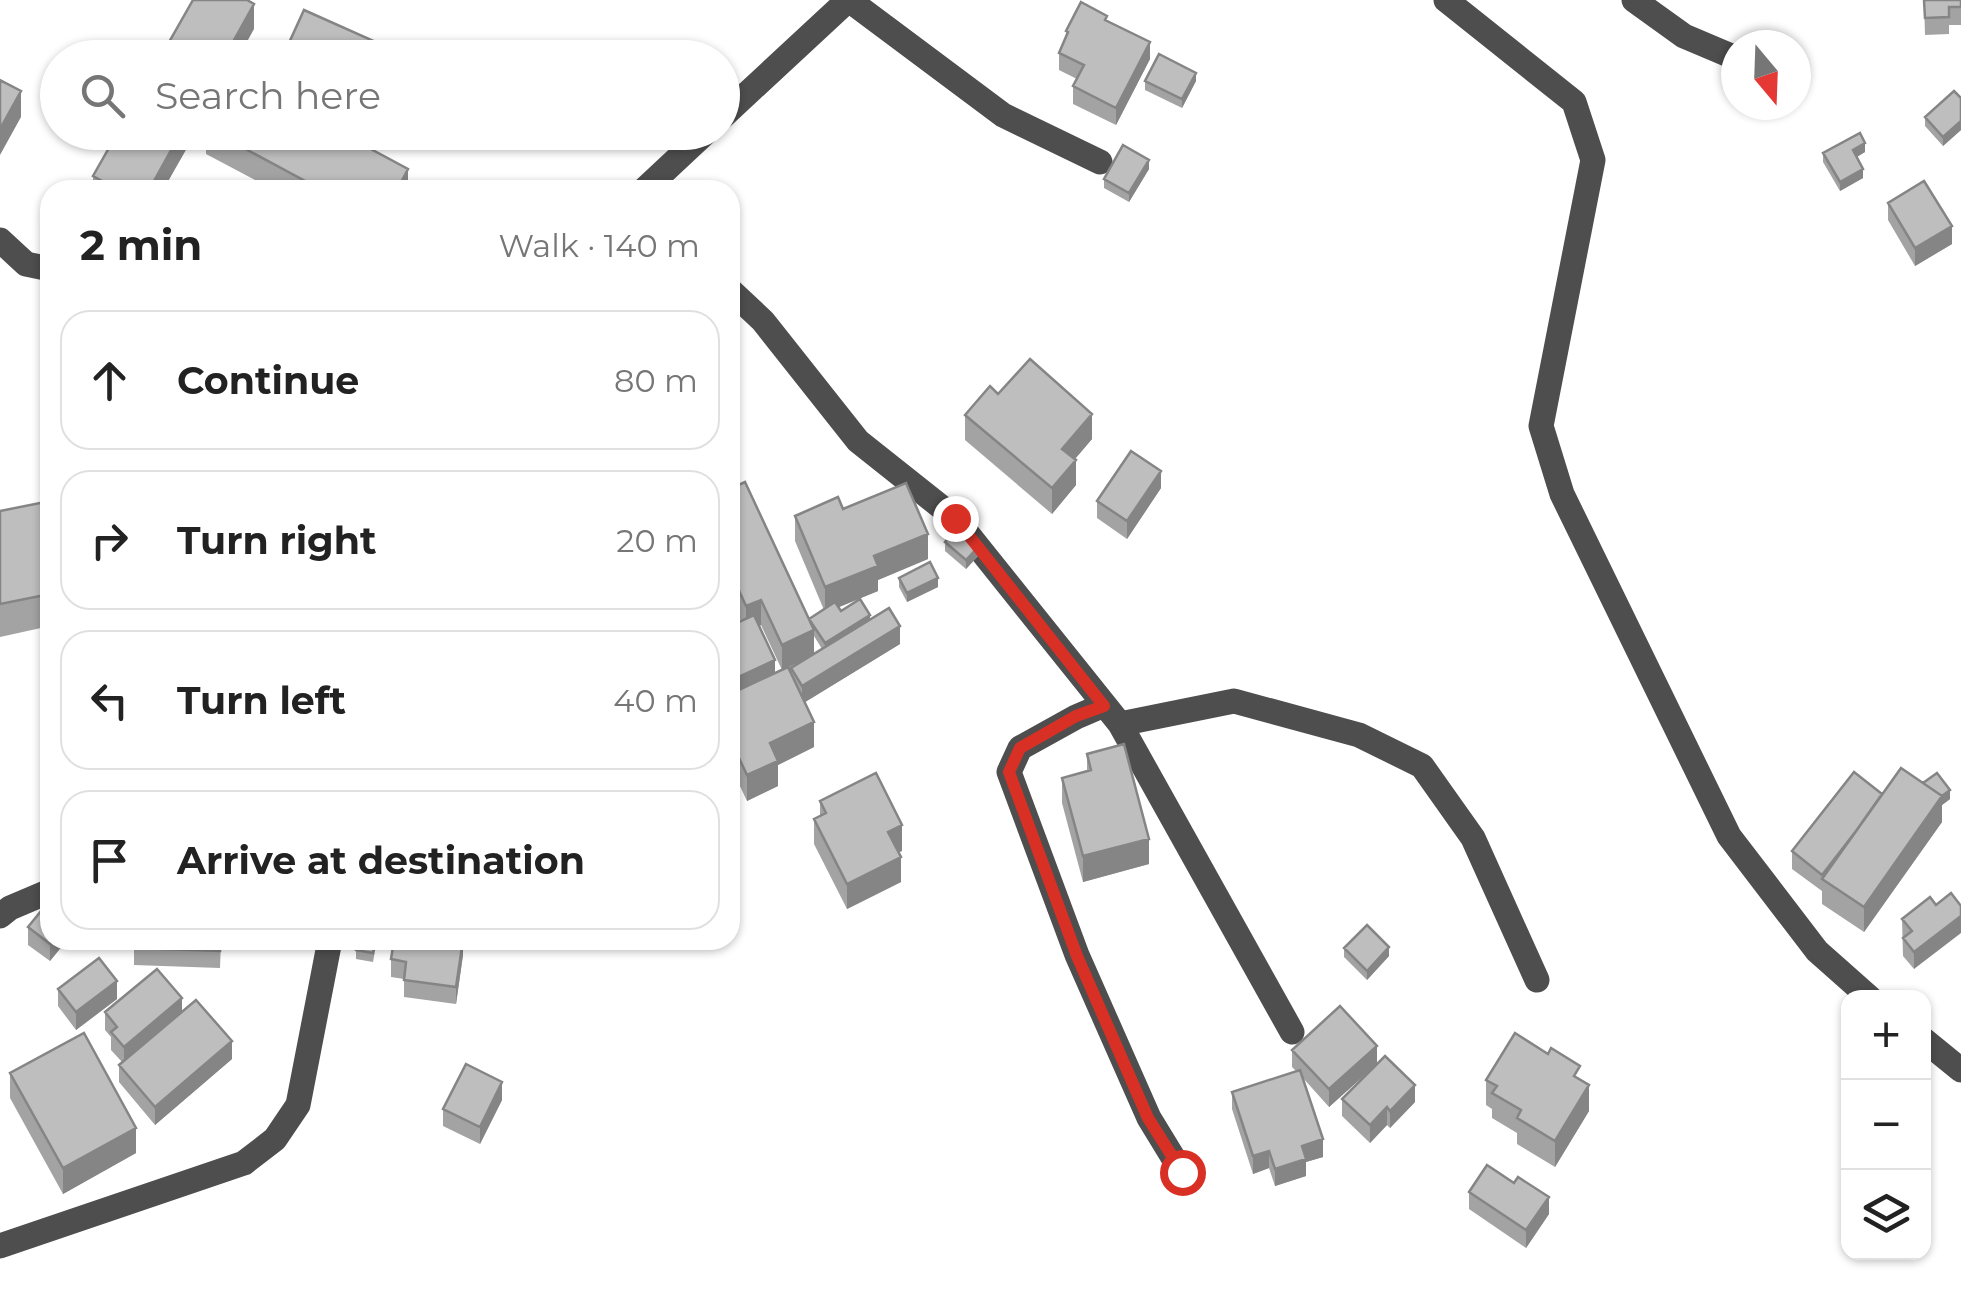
<!DOCTYPE html>
<meta charset="utf-8">
<style>
:root{--surface:#fff;--page:#f2f2f2;--text:#222;--muted:#767676;--line:#e0e0e0}
body{margin:0;font-family:Montserrat,sans-serif;background:var(--page);color:var(--text)}
.controls{position:absolute;right:30px;bottom:30px;display:grid;overflow:hidden;border-radius:20px;box-shadow:0 2px 8px #0004}
.controls button{width:90px;height:90px;display:grid;place-items:center;padding:0;border:0;border-bottom:2px solid var(--line);background:var(--surface);color:var(--text);font:50px sans-serif}
.compass{position:absolute;left:1721px;top:30px;width:90px;height:90px;border-radius:50%;background:var(--surface);box-shadow:0 2px 8px #0004;rotate:161deg}
.stop{position:absolute;width:30px;height:30px;margin:-22px;border:8px solid #d93025;border-radius:50%;background:#fff}
.stop.end{background:#d93025;border-color:#fff;box-shadow:0 2px 10px #0008}
.list{margin:0;padding:0;list-style:none}
h2{display:flex;justify-content:space-between;align-items:center;height:130px;margin:0;padding:0 40px;font-size:42px}
h2 small{font-size:32px;font-weight:400;color:var(--muted)}
.list li{display:grid;grid-template-columns:65px 1fr auto;gap:30px;align-items:center;box-sizing:border-box;height:140px;margin:0 20px 20px;padding:0 20px;border:2px solid var(--line);border-radius:30px}
.list b{display:block;font-size:38px;white-space:nowrap}
.list em{font-size:32px;font-style:normal;color:var(--muted)}
.icon{flex:none;width:55px;height:55px;fill:none;stroke:currentColor;stroke-width:2;stroke-linecap:round;stroke-linejoin:round}
.map{position:relative;flex:none;width:1961px;height:1290px;overflow:hidden}
.search{position:absolute;background:var(--surface);box-shadow:0 2px 8px #0004;left:40px;top:40px;width:700px;height:110px;display:flex;align-items:center;gap:25px;box-sizing:border-box;padding:0 35px;border-radius:55px;color:var(--muted);font-size:38px}
.panel{position:absolute;background:var(--surface);box-shadow:0 2px 8px #0004;left:40px;top:180px;width:700px;height:770px;border-radius:30px}
.map>svg:first-child{display:block}
</style>
<div class="map">
<svg width="1961" height="1290" viewBox="0 0 1961 1290">
<rect width="100%" height="100%" fill="#fff"/>
<g fill="none" stroke-linecap="round" stroke-linejoin="round">
<path stroke="#4e4e4e" stroke-width="25" d="M849 0 1003 115 1100 162
M1446 0 1574 102 1593 160 1541 426 1562 494 1729 836 1817 951 1870 998
M1634 0 1684 36 1736 58
M722 117 848 0
M644 190 706 132
M0 240 26 264 50 269
M730 290 763 321 858 441 955 518 1120 724 1292 1032
M1104 705 1076 717 1020 748 1009 772 1077 955 1149 1118 1182 1172
M1120 724 1234 701 1359 735 1422 766 1473 838 1537 980
M0 916 10 908 50 891
M1924 1040 1961 1070
M0 1246 244 1163 275 1139 298 1105 330 940"/>
</g>
<path fill="#a3a3a3" fill-rule="evenodd" d="M1924 0H1961V25H1949V34L1925 35Z
M1107 21 1150 59 1116 125 1073 104V86L1077 79 1059 70V53L1066 37V31Z
M1145 81H1196L1182 108 1145 90Z
M1961 98V130L1943 146 1925 126V117Z
M196 132 163 190H93V176Z
M206 132H214L408 190H274L206 154Z
M1865 152 1857 157 1863 178 1840 191 1823 162V153Z
M1149 169 1129 202 1104 188V179Z
M1888 203 1952 244 1915 266 1888 220Z
M998 394 1092 439 1075 459 1076 485 1052 514 965 440V415Z
M1161 488 1127 539 1097 518V501Z
M730 489 809 619 824 610 795 541V516L843 509 928 559 878 580V591L838 607 841 611 870 619 900 644 805 702 814 747 778 765V786L747 801 730 765V626L741 621 730 596ZM761 625 782 670 775 673 759 626ZM814 636 822 649 814 654Z
M50 501V626L0 637V511Z
M945 542 979 555 966 569 945 551Z
M899 578 938 587 907 602 899 587Z
M1087 754 1149 864 1083 882 1062 803V778L1087 771Z
M1923 783 1950 799 1942 805V822L1864 932 1822 904V891L1792 869V851L1882 794Z
M820 801 902 851 898 852 901 882 847 909 814 844V819L820 816Z
M1930 897 1914 969 1903 956 1902 919Z
M28 927 50 940H67L50 961 28 945Z
M134 940H221L220 968 134 965Z
M377 940 373 962 356 959V950Z
M390 940H463V955L456 1004 404 997V979L391 977V959L394 941Z
M1344 948 1389 956 1367 980 1344 957Z
M58 989 117 999 76 1030 58 1006Z
M105 1012H182L232 1059 155 1125 119 1082V1065L122 1062 111 1050V1037L105 1030Z
M1292 1050 1377 1064 1329 1107 1303 1078 1323 1157 1306 1162V1176L1275 1186 1269 1168 1253 1174 1232 1109V1092L1296 1071 1292 1067Z
M10 1073 136 1153 63 1194 10 1098Z
M1486 1080H1580L1589 1111 1555 1167 1517 1144V1133L1492 1118V1109L1486 1105Z
M1342 1099 1415 1102 1390 1128 1387 1125 1370 1143 1342 1116Z
M502 1100 480 1144 443 1126V1109Z
M1469 1192 1549 1214 1526 1248 1469 1209Z"/>
<path fill="#858585" d="M254 4V29L238 58H224Z
M376 42V58H368Z
M1150 42V59L1116 125V108Z
M1196 73V81L1182 108V99Z
M21 91V117L0 155V129Z
M1961 121V130L1943 146V137Z
M181 132H196L163 190H149Z
M1865 143V152L1853 159V150Z
M1149 160V169L1129 202V193Z
M408 169V190H397Z
M1863 169V178L1840 191V182Z
M1952 226V244L1915 266V248Z
M1092 414V439L1062 474V449Z
M1076 460V485L1052 514V488Z
M1161 471V488L1127 539V521Z
M928 534V559L878 580V591L825 613V587L874 556Z
M979 546V555L966 569V560Z
M938 578V587L907 602V593Z
M761 600V625L746 632V606Z
M870 615V624L825 652V643Z
M900 626V644L802 704V686Z
M814 630V655L782 670V645Z
M775 660V678L730 698V681Z
M814 722V747L778 765V786L747 801V775L770 743Z
M1950 790V799L1942 805V822L1864 932V907L1935 801Z
M902 825V851L888 857V832Z
M1149 839V864L1083 882V856Z
M901 857V882L847 909V884Z
M1961 916V933L1914 969V952Z
M53 940H67L50 961V944Z
M463 940V955L456 1004V987Z
M1389 947V956L1367 980V971Z
M117 981V999L76 1030V1012Z
M182 998V1016L124 1064V1047Z
M232 1041V1059L155 1125V1107Z
M1377 1046V1064L1329 1107V1089Z
M502 1082V1100L480 1144V1127Z
M1415 1085V1102L1390 1128V1111Z
M1589 1085V1111L1555 1167V1141Z
M1387 1107V1125L1370 1143V1125Z
M136 1128V1153L63 1194V1168Z
M1323 1139V1157L1306 1162V1176L1275 1186V1169L1302 1146Z
M1269 1151V1168L1253 1174V1156Z
M1549 1197V1214L1526 1248V1230Z"/>
<path fill="#bebebe" stroke="#858585" stroke-width="2.5" d="M193 0H247L254 4 224 58H160Z
M1924 0H1961V7H1949V17L1925 18Z
M1081 2 1107 16 1105 20 1150 42 1116 108 1073 86 1084 65 1059 53 1068 32 1066 31Z
M304 10 376 42 368 58H287L283 56Z
M1159 54 1196 73 1182 99 1145 81Z
M0 80 21 91 0 129Z
M1954 91 1961 98V121L1943 137 1925 117Z
M118 132H181L149 190H119L93 176Z
M214 132H339L408 169 397 190H322Z
M1860 133 1865 143 1853 150 1863 169 1840 182 1823 153Z
M1123 145 1149 160 1129 193 1104 179Z
M1924 181 1952 226 1915 248 1888 203Z
M1030 359 1092 414 1062 449 1076 460 1052 488 965 415 990 386 998 394Z
M1131 451 1161 471 1127 521 1097 501Z
M745 482 814 630 782 645 761 600 746 606 730 571V489Z
M906 483 928 534 874 556 878 566 825 587 795 516 838 497 843 509Z
M50 501V594L0 604V511Z
M957 527 979 546 966 560 945 542Z
M930 562 938 578 907 593 899 578Z
M860 599 870 615 825 643 809 619 835 602 841 611Z
M889 608 900 626 802 686 791 668Z
M754 615 775 660 730 681V626Z
M788 667 814 722 770 743 778 761 747 775 730 739V694Z
M1124 744 1149 839 1083 856 1062 778 1091 770 1087 754Z
M1901 768 1942 796 1864 907 1822 879Z
M1854 772 1882 794 1856 831 1822 875 1792 851Z
M876 773 902 825 888 832 901 857 847 884 814 819 826 813 820 801Z
M1937 773 1950 790 1942 796 1923 783Z
M1951 893 1961 906V916L1914 952 1903 938 1912 931 1902 919 1930 897 1936 905Z
M50 900V940H53L50 944 28 927Z
M1367 925 1389 947 1367 971 1344 948Z
M134 940H220V951L134 948Z
M358 940H375L373 953 356 950Z
M394 940H463L456 987 404 980 406 962 391 959Z
M99 958 117 981 76 1012 58 989Z
M157 969 182 998 124 1047 111 1032 117 1027 105 1012Z
M196 1000 232 1041 155 1107 119 1065Z
M1340 1006 1377 1046 1329 1089 1292 1050Z
M84 1033 136 1128 63 1168 10 1073Z
M1515 1033 1548 1054 1551 1048 1580 1066 1574 1076 1589 1085 1555 1141 1517 1118 1521 1110 1492 1093 1497 1086 1486 1080Z
M1385 1056 1415 1085 1390 1111 1387 1107 1370 1125 1342 1099Z
M466 1064 502 1082 480 1127 443 1109Z
M1300 1070 1323 1139 1302 1146 1306 1159 1275 1169 1269 1151 1253 1156 1232 1092Z
M1487 1165 1514 1183 1518 1177 1549 1197 1526 1230 1469 1192Z"/>
<g fill="none" stroke-linecap="round" stroke-linejoin="round">
<path stroke="#d93025" stroke-width="12" d="M955 518 1104 706 1076 716 1020 748 1009 772 1077 956 1148 1118 1182 1172"/>
</g>
</svg>
<div class="controls">
<button>+</button>
<button>−</button>
<button><svg class="icon" aria-label="layers" viewBox="0 0 24 24"><path d="M12 4l9 5-9 5-9-5zM3 14l9 5 9-5"/></svg></button>
</div>
<svg class="compass" viewBox="-18 -18 36 36"><path d="M0-13l5 13h-10z" fill="#e53935"/><path d="M0 13l5-13h-10z" fill="#767676"/></svg>
<div class="stop" style="left:1182px;top:1172px"></div>
<div class="stop end" style="left:955px;top:518px"></div>
<div class="search"><svg class="icon" aria-label="search" viewBox="0 0 24 24"><circle cx="10" cy="10" r="6"/><path d="M15 15l6 6"/></svg>Search here</div>
<section class="panel">
<h2>2 min<small>Walk · 140 m</small></h2>
<ul class="list">
<li><svg class="icon" aria-label="ahead" viewBox="0 0 24 24"><path d="M12 20V5M6 11l6-6 6 6"/></svg><div><b>Continue</b></div><em>80 m</em></li>
<li><svg class="icon" aria-label="right" viewBox="0 0 24 24"><path d="M7 20v-9h11M14 6l5 5-5 5"/></svg><div><b>Turn right</b></div><em>20 m</em></li>
<li><svg class="icon" aria-label="left" viewBox="0 0 24 24"><path d="M17 20v-9H6M10 6l-5 5 5 5"/></svg><div><b>Turn left</b></div><em>40 m</em></li>
<li><svg class="icon" aria-label="arrive" viewBox="0 0 24 24"><path d="M6 21V4h12l-3 4 3 4H6"/></svg><div><b>Arrive at destination</b></div></li>
</ul>
</section>
</div>
